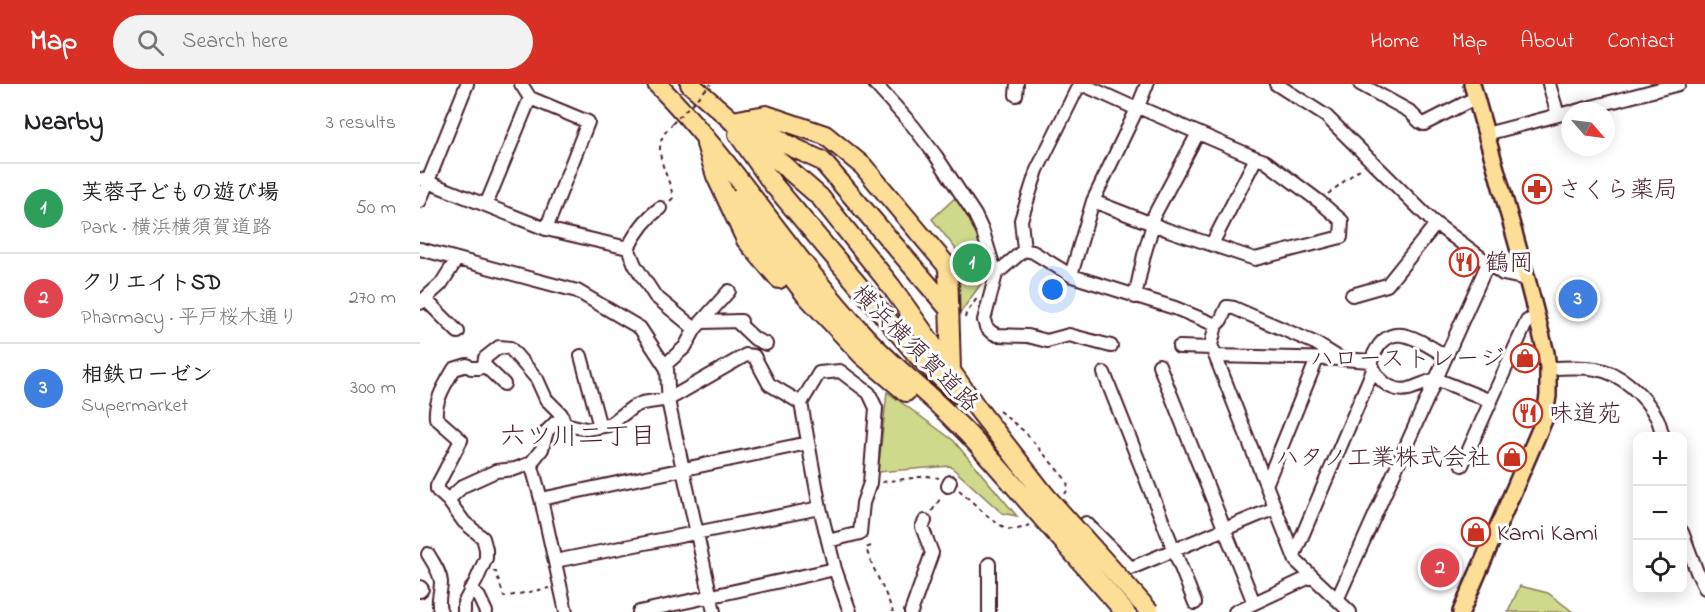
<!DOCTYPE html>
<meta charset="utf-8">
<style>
:root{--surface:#fff;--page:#f2f2f2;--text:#202124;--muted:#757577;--line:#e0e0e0;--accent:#d93025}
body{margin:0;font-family:"Indie Flower","Klee One",sans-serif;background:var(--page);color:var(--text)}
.controls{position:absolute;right:18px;bottom:18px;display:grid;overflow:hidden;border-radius:12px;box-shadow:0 3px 15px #0003}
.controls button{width:54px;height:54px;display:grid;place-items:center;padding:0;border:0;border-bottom:2px solid var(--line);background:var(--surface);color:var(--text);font:30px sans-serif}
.compass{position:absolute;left:1141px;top:18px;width:54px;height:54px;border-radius:50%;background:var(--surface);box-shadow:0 3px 15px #0003;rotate:118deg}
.you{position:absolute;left:633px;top:206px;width:21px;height:21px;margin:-15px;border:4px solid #fff;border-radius:50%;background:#1a73e8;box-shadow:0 0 0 9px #1a73e833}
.badge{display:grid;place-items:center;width:39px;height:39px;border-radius:50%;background:var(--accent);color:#fff;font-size:20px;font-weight:700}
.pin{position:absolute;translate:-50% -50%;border:3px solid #fff;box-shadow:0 2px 6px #0006}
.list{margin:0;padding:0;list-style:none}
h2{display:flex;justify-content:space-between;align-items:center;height:78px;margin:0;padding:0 24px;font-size:26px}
h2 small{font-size:20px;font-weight:400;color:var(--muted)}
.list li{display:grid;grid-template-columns:39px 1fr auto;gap:18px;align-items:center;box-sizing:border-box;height:90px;padding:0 24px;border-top:2px solid var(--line)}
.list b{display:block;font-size:22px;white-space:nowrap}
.list p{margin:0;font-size:20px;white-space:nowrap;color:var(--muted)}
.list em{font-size:20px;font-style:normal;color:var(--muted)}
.icon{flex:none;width:33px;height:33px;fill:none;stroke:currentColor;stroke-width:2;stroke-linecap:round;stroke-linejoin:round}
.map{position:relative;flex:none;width:1285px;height:528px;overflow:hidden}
header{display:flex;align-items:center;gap:36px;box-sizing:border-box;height:84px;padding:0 30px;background:var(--accent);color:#fff}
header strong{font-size:28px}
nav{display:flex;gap:33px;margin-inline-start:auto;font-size:21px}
.search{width:420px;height:54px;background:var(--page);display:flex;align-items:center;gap:15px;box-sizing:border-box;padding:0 21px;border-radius:33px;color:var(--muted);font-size:22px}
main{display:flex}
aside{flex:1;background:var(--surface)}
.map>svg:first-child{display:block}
</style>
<header>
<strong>Map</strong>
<div class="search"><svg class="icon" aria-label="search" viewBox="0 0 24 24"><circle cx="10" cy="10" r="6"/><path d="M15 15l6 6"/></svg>Search here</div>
<nav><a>Home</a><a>Map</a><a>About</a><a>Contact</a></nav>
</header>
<main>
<aside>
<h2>Nearby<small>3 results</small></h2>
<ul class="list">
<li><span class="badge" style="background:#2e9e5b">1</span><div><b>芙蓉子どもの遊び場</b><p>Park · 横浜横須賀道路</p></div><em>50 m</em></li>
<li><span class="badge" style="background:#e0444e">2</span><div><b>クリエイトSD</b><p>Pharmacy · 平戸桜木通り</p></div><em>270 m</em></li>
<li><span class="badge" style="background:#3f7fe0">3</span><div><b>相鉄ローゼン</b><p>Supermarket</p></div><em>300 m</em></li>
</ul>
</aside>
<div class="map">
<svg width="1285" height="528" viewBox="0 0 1285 528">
<rect width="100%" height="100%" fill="#fff"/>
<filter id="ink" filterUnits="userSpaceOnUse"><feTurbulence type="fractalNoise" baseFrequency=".0167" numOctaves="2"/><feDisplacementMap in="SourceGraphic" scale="12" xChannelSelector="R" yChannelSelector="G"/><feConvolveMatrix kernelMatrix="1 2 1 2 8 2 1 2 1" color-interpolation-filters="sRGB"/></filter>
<g filter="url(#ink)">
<path fill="#ced98c" stroke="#8c7c5c" stroke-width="1.5" d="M536 113 559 149 568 190 540 229 539 169 512 135Z
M467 308 533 356 597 432 582 429 530 382 458 388Z
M1100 502 1128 509 1153 528H1088Z"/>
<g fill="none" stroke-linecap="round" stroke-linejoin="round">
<g stroke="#4a1f2b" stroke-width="16">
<path id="minor" d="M101 0 110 14 168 38 126 145
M455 0 493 42 516 72 555 131 563 148 576 190 564 236 566 243 571 248 577 251 608 252 627 257 649 251 691 262
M856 0 906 32 1012 137 1083 190 1107 195
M940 0 989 27 1000 38 1004 40 1055 14
M1129 0 1138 31
M596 11 597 0
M1156 27 1259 0
M1066 50 1150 28
M0 95 126 145 208 164
M0 117 47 0
M673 117 748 146 835 175 921 153 922 137 900 118 845 77 836 74 718 23
M66 121 110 14
M240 124C225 135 216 148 208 164L215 181 235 212 275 245
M730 139 778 49
M792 160 836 74
M0 165 157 207 220 244 247 285 249 321 294 528
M604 166 601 136 617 86 658 3 666 2 717 25
M576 190 604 166 613 168 652 192 755 224 796 241 791 261 876 477 930 528
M651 191 673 117 717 25 727 0
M932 211 967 201 1016 140
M715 213 724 171 733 140
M5 215 38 248
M0 219 21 200 37 175
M316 237 335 255 346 260
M281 238 321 237
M796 241 801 236 807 223 814 224 895 259 921 275
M759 263 792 264
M161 272 180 343
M795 272 922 275 951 277
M1026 272C996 255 968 232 951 277 955 294 970 309 989 305 998 302 1007 298 1016 295L1071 317
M64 281 84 300
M245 281 265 263 275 245 309 207
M739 281 834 519
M51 284H59L64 281 65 274 79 263 90 264 117 295 126 315 141 330 145 341
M1128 284C1144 284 1160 282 1176 285 1202 289 1225 312 1237 334 1240 340 1241 347 1243 352
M684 289 775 519
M381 319 399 289 420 287 449 309 456 324 450 399 443 419 440 449 408 457
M111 379 121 415 146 528
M1042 381 1107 237 1117 233
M846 401 897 275
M528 402 530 398
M121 415 388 359
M28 416 43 402 76 387 95 385 111 379 122 365 127 347 136 338 166 345 189 341 213 323 222 319 249 315 326 271 334 272 349 300 381 319 400 424 415 485 430 528
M666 439 711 484 855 424
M1262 448 1277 488 1285 504
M8 470C13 478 20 488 21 498 21 508 16 519 21 528
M874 471 953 286
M135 477 400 424
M569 480V528
M0 503 2 505 0 507
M50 506 59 513 66 528
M917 516 1068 179
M44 528V519L56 497 66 474V465L63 454 44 438 28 416 17 406V402L41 356 16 334C14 317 26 299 34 285L47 281
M219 528 415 485
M491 528 512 469 502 443 505 437
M815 528 892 492"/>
</g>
<g stroke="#4a1f2b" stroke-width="20">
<path id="major" d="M1041 528 1124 336 1128 312V284L1126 269 1107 195 1052 0"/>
</g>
<g stroke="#4a1f2b" stroke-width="22">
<path id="highway" d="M237 0C312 76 368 168 440 247 469 280 505 306 536 338 563 364 587 394 612 422
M270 0 400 113 471 202 557 324 625 411
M328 34 366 60 402 77 529 225
M312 37 346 31 405 51 443 82 528 183 531 286
M318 50 352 99 497 271 538 310
M286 60 296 92 326 156 359 195
M321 112 335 144 385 210 442 271 486 308"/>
</g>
<path stroke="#4a1f2b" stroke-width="2" stroke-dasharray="4.5 4.5" stroke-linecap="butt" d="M908 110 941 84
M250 117 253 114C251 95 233 72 243 52 245 48 249 44 252 40
M545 234 546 230 557 214
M579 327 605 348 647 397 648 405 645 410
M462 398 508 392 519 394
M539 406C551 416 576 443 590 445 596 446 603 444 609 441
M512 427 522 412
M451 462 446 464C453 486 465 506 473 528
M73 487 76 488 84 513 129 504"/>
<use href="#minor" stroke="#fff" stroke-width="12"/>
<use href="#major" stroke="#fdde96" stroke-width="15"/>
<use href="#highway" stroke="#fdde96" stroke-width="18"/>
<g stroke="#4a1f2b" stroke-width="22" stroke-linecap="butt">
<path id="highway-bridge" d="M625 411 730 528
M612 422 705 528"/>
</g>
<path stroke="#4a1f2b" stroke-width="2" stroke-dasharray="4.5 4.5" stroke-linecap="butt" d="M252 40 291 0"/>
<use href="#highway-bridge" stroke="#fdde96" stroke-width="18"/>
</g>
</g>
<defs>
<g id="pharmacy-ring" transform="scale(1.5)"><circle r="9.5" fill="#fff" stroke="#c8321e" stroke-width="1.5"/><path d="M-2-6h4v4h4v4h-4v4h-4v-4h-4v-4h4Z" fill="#c8321e"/></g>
<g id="restaurant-ring" transform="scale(1.5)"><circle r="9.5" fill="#fff" stroke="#c8321e" stroke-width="1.5"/><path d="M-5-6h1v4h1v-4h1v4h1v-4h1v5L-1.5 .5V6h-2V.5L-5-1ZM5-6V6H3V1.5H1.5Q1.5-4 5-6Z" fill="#c8321e"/></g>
<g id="shop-ring" transform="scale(1.5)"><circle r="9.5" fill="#fff" stroke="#c8321e" stroke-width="1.5"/><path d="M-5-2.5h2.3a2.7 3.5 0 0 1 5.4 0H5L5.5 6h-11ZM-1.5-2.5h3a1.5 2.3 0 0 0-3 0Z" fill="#c8321e"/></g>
</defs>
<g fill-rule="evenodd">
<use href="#pharmacy-ring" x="1117" y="105"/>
<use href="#restaurant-ring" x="1044" y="178"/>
<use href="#shop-ring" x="1105" y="274"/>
<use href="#restaurant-ring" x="1108" y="329"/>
<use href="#shop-ring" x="1092" y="373"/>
<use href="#shop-ring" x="1056" y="448"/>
</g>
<g text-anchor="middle" stroke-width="6" stroke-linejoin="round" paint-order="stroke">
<g font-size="24" fill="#4a1f2b" stroke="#fff" text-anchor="start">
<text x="1138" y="113">さくら薬局</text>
<text x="1065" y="186">鶴岡</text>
<text x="1084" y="282" text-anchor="end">ハローストレージ</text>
<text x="1129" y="337">味道苑</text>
<text x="1071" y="381" text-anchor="end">ハタノ工業株式会社</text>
<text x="1077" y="456">Kami Kami</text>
</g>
<g font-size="24" fill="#4a1f2b" stroke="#fff">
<text transform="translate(496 264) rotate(45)" y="8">横浜横須賀道路</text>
</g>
<g font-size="26" fill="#4a1f2b" stroke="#fff">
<text x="158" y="360">六ツ川二丁目</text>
</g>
</g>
</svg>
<div class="controls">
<button>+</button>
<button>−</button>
<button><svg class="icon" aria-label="locate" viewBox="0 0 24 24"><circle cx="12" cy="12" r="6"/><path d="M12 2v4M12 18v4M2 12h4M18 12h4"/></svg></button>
</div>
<svg class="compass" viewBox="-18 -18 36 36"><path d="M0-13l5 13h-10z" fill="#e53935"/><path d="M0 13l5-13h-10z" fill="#757577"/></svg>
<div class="you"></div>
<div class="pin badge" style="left:552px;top:179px;background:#2e9e5b">1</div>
<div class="pin badge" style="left:1020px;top:484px;background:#e0444e">2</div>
<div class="pin badge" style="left:1158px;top:215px;background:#3f7fe0">3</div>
</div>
</main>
